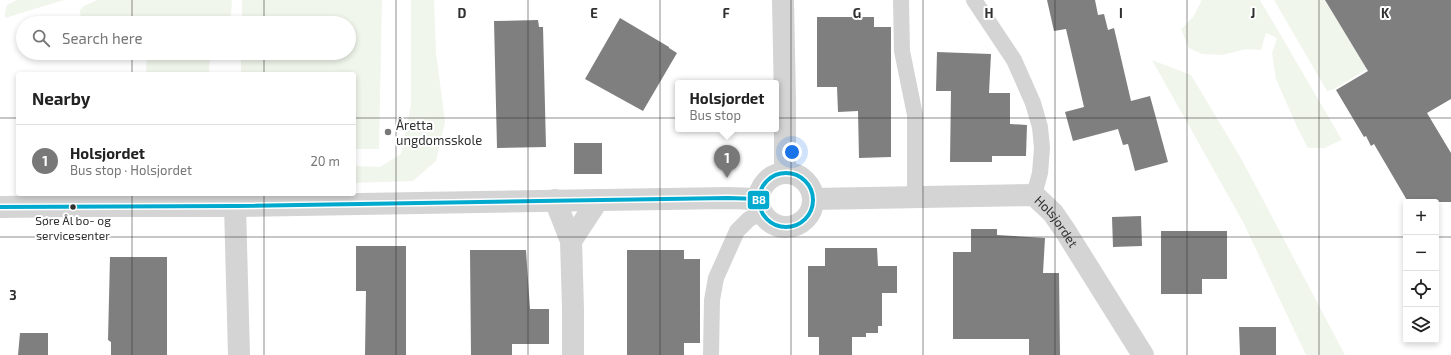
<!DOCTYPE html>
<meta charset="utf-8">
<style>
:root{--surface:#fff;--page:#f6f6f6;--text:#222;--muted:#767676;--line:#e0e0e0;--accent:#787878}
body{margin:0;font-family:"Exo 2",sans-serif;background:var(--page);color:var(--text)}
.controls{position:absolute;right:12px;bottom:12px;display:grid;overflow:hidden;border-radius:4px;box-shadow:0 2px 6px #0003}
.controls button{width:36px;height:36px;display:grid;place-items:center;padding:0;border:0;border-bottom:1px solid var(--line);background:var(--surface);color:var(--text);font:20px sans-serif}
.you{position:absolute;left:792px;top:152px;width:14px;height:14px;margin:-10px;border:3px solid #fff;border-radius:50%;background:#1a73e8;box-shadow:0 0 0 6px #1a73e833}
.badge{display:grid;place-items:center;width:26px;height:26px;border-radius:50%;background:var(--accent);color:#fff;font-size:13px;font-weight:700}
.pin{position:absolute;translate:-50% -33px;filter:drop-shadow(0 1px 2px #0008)}
.pin::after{content:'';position:absolute;top:21px;width:14px;height:12px;background:inherit;clip-path:polygon(0 0,100% 0,50% 100%)}
.popup{position:absolute;left:675px;top:80px;width:104px;height:52px;box-sizing:border-box;display:grid;place-content:center;border-radius:4px;background:var(--surface);filter:drop-shadow(0 1px 3px #0005);font-size:13px;white-space:nowrap;color:var(--muted)}
.popup b{font-size:15px;color:var(--text)}
.popup::after{content:'';position:absolute;left:50%;top:100%;margin-left:-8px;border:8px solid transparent;border-top-color:var(--surface)}
.list{margin:0;padding:0;list-style:none}
h2{display:flex;justify-content:space-between;align-items:center;height:52px;margin:0;padding:0 16px;font-size:17px}
h2 small{font-size:13px;font-weight:400;color:var(--muted)}
.list li{display:grid;grid-template-columns:26px 1fr auto;gap:12px;align-items:center;box-sizing:border-box;height:72px;padding:0 16px;border-top:1px solid var(--line)}
.list b{display:block;font-size:15px;white-space:nowrap}
.list p{margin:0;font-size:13px;white-space:nowrap;color:var(--muted)}
.list em{font-size:13px;font-style:normal;color:var(--muted)}
.icon{flex:none;width:22px;height:22px;fill:none;stroke:currentColor;stroke-width:2;stroke-linecap:round;stroke-linejoin:round}
.map{position:relative;flex:none;width:1451px;height:355px;overflow:hidden}
.search{position:absolute;background:var(--surface);box-shadow:0 2px 6px #0003;left:16px;top:16px;width:340px;height:44px;display:flex;align-items:center;gap:10px;box-sizing:border-box;padding:0 14px;border-radius:22px;color:var(--muted);font-size:15px}
.panel{position:absolute;background:var(--surface);box-shadow:0 2px 6px #0003;left:16px;top:72px;width:340px;height:124px;border-radius:4px}
.map>svg:first-child{display:block}
</style>
<div class="map">
<svg width="1451" height="355" viewBox="0 0 1451 355">
<rect width="100%" height="100%" fill="#fff"/>
<path fill="#f0f6ec" d="M17 0H64L5 18V12L7 5Z
M97 0H232L231 17 226 23H81L80 10 84 6Z
M242 0H382L379 149H354V74H241V53H349V23H242Z
M411 0H434L436 52 445 122 436 161 413 181 354 183V166L380 167 401 154 411 105Z
M1201 0H1260L1342 140 1324 148H1308L1298 129 1276 79 1272 53 1277 38 1266 33 1261 50 1246 49 1222 55 1202 54 1189 48 1181 29 1193 17 1201 2Z
M1274 0H1326L1367 69 1334 89 1327 91Z
M147 53H210L209 74H146Z
M1152 60 1191 75 1242 160 1345 355H1306L1243 222Z"/>
<path fill="#7f7f7f" d="M1047 0H1095L1098 15 1104 14 1108 30 1114 28 1131 101 1150 96 1168 162 1135 171 1128 144 1123 145 1118 129 1073 141 1065 112 1084 107 1066 29 1054 31Z
M1325 0H1451V99L1427 113 1451 153V202H1408L1374 144 1371 146 1366 136 1364 137 1336 90 1368 71Z
M817 17H874V27H891V157L859 158 858 111 838 112 837 87H817Z
M620 18 669 47V48L677 53 643 111 585 79Z
M538 20 539 27H543L546 147 497 148 494 21Z
M937 52 991 54 989 93H1010V124L1027 125 1026 156H992V162H950L951 91H936Z
M574 143H602V174H574Z
M1141 216 1142 246 1113 247 1112 217Z
M971 229H997V235L1045 238 1043 273H1059L1060 355H1029V339H953V252H971Z
M1161 231H1227V279H1202V294H1161Z
M356 246H406V355H365L366 291H356Z
M825 248H877L878 266H897V293H882V326H878V333H866V337H852V355H819V337H808V266H825Z
M470 250H526L530 309H549V344H512V355H471Z
M627 250H684V259H700V343H684V355H627Z
M110 257H167V355H111V342L108 340Z
M1239 327H1276V355H1240Z
M20 333H48V355H18Z"/>
<g fill="none" stroke-linecap="round" stroke-linejoin="round">
<path stroke="#d4d4d4" stroke-width="16" d="M901 0 902 51 915 115V196
M974 0 1014 60 1033 103 1040 127 1042 148 1040 173 1034 195
M711 355 712 300 716 278 737 231 749 219 762 213"/>
<g stroke="#d4d4d4" stroke-width="22">
<path d="M783 0 785 101V173"/>
<circle cx="786" cy="200" r="27"/>
<path id="s1" d="M813 199 1034 195 1053 213 1066 232 1143 355"/>
<path d="M555 200 571 241 573 309V355"/>
<path d="M235 206 239 355"/>
<path d="M0 207 86 206H235L728 198 759 199"/>
<path d="M571 241 598 200"/>
</g>
<g stroke="#fff" stroke-width="7">
<path id="bus-1" d="M759 200a27 27 0 1 1 54 0a27 27 0 1 1-54 0Z
M0 207 235 206 728 198 759 199"/>
</g>
<use href="#bus-1" stroke="#00a9ce" stroke-width="4"/>
</g>
<path fill="none" stroke="#303030" stroke-width="1" stroke-opacity="0.55" d="M132 0V23M264 0V23M396 0V355M528 0V355M660 0V355M791 0V355M923 0V355M1055 0V355M1187 0V355M1319 0V355M132 53V74M264 53V74M0 118H18M354 118H1451M132 194V355M264 194V355M0 237H1406M1436 237H1451"/>
<circle fill="#787878" stroke="#fff" stroke-width="1.5" cx="388" cy="132" r="4"/>
<circle fill="#303030" stroke="#fff" stroke-width="1.5" cx="73" cy="207" r="3.5"/>
<g text-anchor="middle" stroke-width="4" stroke-linejoin="round" paint-order="stroke">
<g font-size="12" fill="#303030" stroke="#fff">
<text x="73" y="225">Søre Ål bo- og<tspan x="73" dy="15">servicesenter</tspan></text>
</g>
<g font-size="13" fill="#303030" stroke="#fff" text-anchor="start">
<text x="396" y="130">Åretta<tspan x="396" dy="15">ungdomsskole</tspan></text>
</g>
<g font-size="13" fill="#303030" stroke="#fff">
<text dy="5" stroke="none"><textPath href="#s1" startOffset="256">Holsjordet</textPath></text>
</g>
</g>
<g font-size="13" text-anchor="middle" font-weight="bold" fill="#303030" stroke="#fff" stroke-width="4" stroke-linejoin="round" paint-order="stroke">
<text x="462" y="18">D</text>
<text x="594" y="18">E</text>
<text x="726" y="18">F</text>
<text x="857" y="18">G</text>
<text x="989" y="18">H</text>
<text x="1121" y="18">I</text>
<text x="1253" y="18">J</text>
<text x="1385" y="18">K</text>
<text x="13" y="300">3</text>
</g>
<rect stroke="#fff" stroke-width="1.5" x="747" y="190" width="23" height="20" rx="4" fill="#00a9ce"/>
<g font-size="11" text-anchor="middle" font-weight="bold" fill="#fff">
<text x="759" y="204">B8</text>
</g>
</svg>
<div class="controls">
<button>+</button>
<button>−</button>
<button><svg class="icon" aria-label="locate" viewBox="0 0 24 24"><circle cx="12" cy="12" r="6"/><path d="M12 2v4M12 18v4M2 12h4M18 12h4"/></svg></button>
<button><svg class="icon" aria-label="layers" viewBox="0 0 24 24"><path d="M12 4l9 5-9 5-9-5zM3 14l9 5 9-5"/></svg></button>
</div>
<div class="you"></div>
<div class="pin badge" style="left:727px;top:178px">1</div>
<div class="popup"><b>Holsjordet</b>Bus stop</div>
<div class="search"><svg class="icon" aria-label="search" viewBox="0 0 24 24"><circle cx="10" cy="10" r="6"/><path d="M15 15l6 6"/></svg>Search here</div>
<section class="panel">
<h2>Nearby<small></small></h2>
<ul class="list">
<li><span class="badge">1</span><div><b>Holsjordet</b><p>Bus stop · Holsjordet</p></div><em>20 m</em></li>
</ul>
</section>
</div>
